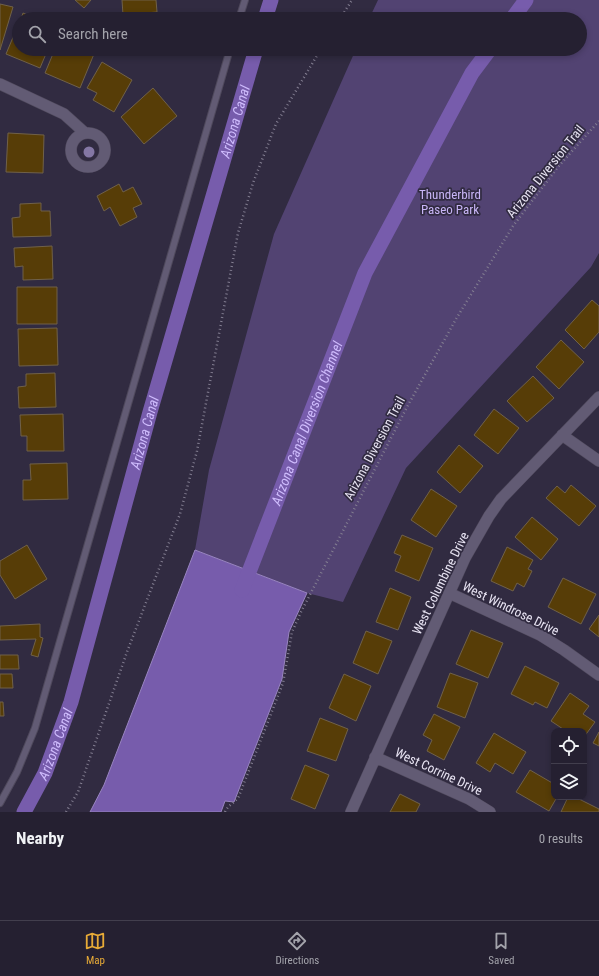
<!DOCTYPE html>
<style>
:root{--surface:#252031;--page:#2d2839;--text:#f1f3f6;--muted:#a3a3ab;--line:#423e4d;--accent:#e8ab37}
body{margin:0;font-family:"Roboto Condensed",sans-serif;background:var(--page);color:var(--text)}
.controls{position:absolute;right:12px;bottom:12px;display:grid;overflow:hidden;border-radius:8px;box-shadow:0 2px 6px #0003}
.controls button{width:36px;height:36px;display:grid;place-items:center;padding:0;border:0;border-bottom:1px solid var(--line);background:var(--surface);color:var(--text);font:20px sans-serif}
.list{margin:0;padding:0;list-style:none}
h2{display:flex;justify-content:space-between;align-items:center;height:52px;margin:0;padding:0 16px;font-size:17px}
h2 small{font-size:13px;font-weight:400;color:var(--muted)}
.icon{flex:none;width:22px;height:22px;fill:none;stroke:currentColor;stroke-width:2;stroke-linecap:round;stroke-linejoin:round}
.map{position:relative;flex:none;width:599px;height:812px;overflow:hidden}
.search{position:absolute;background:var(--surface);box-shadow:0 2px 6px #0003;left:12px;right:12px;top:12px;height:44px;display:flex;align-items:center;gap:10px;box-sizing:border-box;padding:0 14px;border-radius:22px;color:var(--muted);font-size:15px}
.sheet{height:108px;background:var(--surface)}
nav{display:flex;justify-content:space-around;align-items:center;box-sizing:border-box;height:56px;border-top:1px solid var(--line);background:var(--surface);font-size:11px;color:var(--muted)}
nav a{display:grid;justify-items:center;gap:2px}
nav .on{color:var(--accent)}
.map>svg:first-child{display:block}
</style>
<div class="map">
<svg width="599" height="812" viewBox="0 0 599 812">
<rect width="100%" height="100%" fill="#312b41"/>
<path fill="#524372" d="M378 0H599V253L591 267 406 468 343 602 307 593 195 550 209 470 274 234 356 49H580V19H369Z"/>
<path fill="#775cac" stroke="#9985c1" d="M195 550 307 593 289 632 282 679 234 802 225 801 221 812H90L104 785Z"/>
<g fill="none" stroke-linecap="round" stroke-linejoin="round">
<g stroke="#775cac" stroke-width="15">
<path d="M265 19 271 0"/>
<path d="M512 19 526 0"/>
<path id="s1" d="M242 590 365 273 472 73 490 49"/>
<path id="s2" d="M24 812 45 773 71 702 150 412 256 49"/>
</g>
</g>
<path fill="#573d07" stroke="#706149" d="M75 0H91L84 8Z
M122 0H156L157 12 123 15Z
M0 4 13 7 0 50Z
M23 13 37 19H21Z
M19 23V49H48L40 68 6 54Z
M55 49H82L94 54 80 88 45 73Z
M102 62 132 80 114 112 93 100 97 93 87 88Z
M153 88 177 116 144 144 121 117Z
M8 133 44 135 43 173 6 172Z
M119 184 123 192 133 187 142 204 133 208 137 217 120 226 110 207 104 211 97 196Z
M41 203V211H50L51 236 13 237 12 218 20 217V204Z
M52 246 53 279 23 280V266L15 267 14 248Z
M17 287H57V324H17Z
M592 300 599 306V332L584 349 565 330Z
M57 328 58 365 19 366 18 329Z
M561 340 584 362 559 389 536 367Z
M55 373 56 407 19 408 18 387 26 386V374Z
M533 376 554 398 527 422 507 401Z
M494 409 519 428 498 454 474 435Z
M63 414 64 451H27V436H21L20 415Z
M459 445 483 466 460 493 437 472Z
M67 463 68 499 23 500V480H31L30 464Z
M571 485 596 506 579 526 546 498 557 486 565 493Z
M431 489 457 506 436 537 411 520Z
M532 517 558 539 541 560 515 537Z
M402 535 433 548 419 581 395 571 401 556 394 553Z
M27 545 47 579 15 599 0 575V561Z
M507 547 533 560 528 569 532 571 524 587 517 583 513 591 491 581Z
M563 578 596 594 581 624 548 607Z
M390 588 411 597 398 630 376 622Z
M599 615V637L589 629Z
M40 624V637L43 638 38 657 31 655 36 639 0 640V626Z
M471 630 503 643 488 678 456 664Z
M366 631 392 641 378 674 353 663Z
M0 655H18L19 669H0Z
M525 666 559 683 547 708 535 702 533 705 511 694Z
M450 673 478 683 465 718 437 707Z
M0 674H12L13 688H0Z
M344 674 371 686 356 721 329 708Z
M570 693 589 706 583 714 595 722 584 737V731H566L551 721Z
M0 702H3L4 716H0Z
M434 714 460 727 444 760 427 751 432 740 423 735Z
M320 718 348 729 336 761 307 751Z
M599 732V746L593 743Z
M494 733 526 752 513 774 495 763 490 772 476 763Z
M305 765 329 775 315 809 291 799Z
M530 770 554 784V797H557L549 811 516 792Z
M400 794 420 804 416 812H390Z
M568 797H575L599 809V812H561Z"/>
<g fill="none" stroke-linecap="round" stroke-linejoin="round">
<g stroke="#4f495c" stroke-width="8">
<path id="service" d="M239 19 245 0
M0 803 17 772 35 728 230 49"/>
</g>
<g stroke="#4f495c" stroke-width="12">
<path id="minor" d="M0 84 64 114 85 133
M71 150a17 17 0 1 1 34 0a17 17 0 1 1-34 0Z
M562 435 599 461
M449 593 540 635 564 650 599 675
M375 757 469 799 490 812
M351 812 465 558 489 516 501 499 599 397"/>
</g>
<path stroke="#837e91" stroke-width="2.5" stroke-dasharray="1 3" stroke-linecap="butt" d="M340 19 352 0
M66 812 78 792 127 652 180 514 197 451 238 233 253 183 276 124 321 49
M225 812C228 805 235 803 239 796L283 683 292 632 301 612 407 407 456 319 513 226 558 167 599 121"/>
<use href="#service" stroke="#625b74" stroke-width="6"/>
<use href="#minor" stroke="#625b74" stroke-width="11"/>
</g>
<circle fill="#8477a5" cx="89" cy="152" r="5.5"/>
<g text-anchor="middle" stroke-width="3.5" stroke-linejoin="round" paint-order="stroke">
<g font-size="13" fill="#e8e4f3" stroke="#312b41">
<text transform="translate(545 171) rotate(-51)" y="5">Arizona Diversion Trail</text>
<text transform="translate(374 448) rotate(-62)" y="5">Arizona Diversion Trail</text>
<text transform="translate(440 583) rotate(-64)" y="5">West Columbine Drive</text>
<text transform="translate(511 608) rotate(26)" y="5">West Windrose Drive</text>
<text transform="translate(439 771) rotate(25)" y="5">West Corrine Drive</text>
</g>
<g font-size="13" fill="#c8b5f6" stroke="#312b41">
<text x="450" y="199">Thunderbird<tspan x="450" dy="15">Paseo Park</tspan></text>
</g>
<g font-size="14" font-style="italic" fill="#cfbcfd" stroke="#312b41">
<text dy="5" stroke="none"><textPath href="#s2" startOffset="723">Arizona Canal</textPath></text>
<text dy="5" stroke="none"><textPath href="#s1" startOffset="179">Arizona Canal Diversion Channel</textPath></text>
<text dy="5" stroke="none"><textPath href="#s2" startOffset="399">Arizona Canal</textPath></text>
<text dy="5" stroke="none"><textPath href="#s2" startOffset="75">Arizona Canal</textPath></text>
</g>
</g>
</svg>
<div class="controls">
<button><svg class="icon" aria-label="locate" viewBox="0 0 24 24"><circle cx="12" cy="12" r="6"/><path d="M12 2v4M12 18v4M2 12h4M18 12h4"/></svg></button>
<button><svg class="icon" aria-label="layers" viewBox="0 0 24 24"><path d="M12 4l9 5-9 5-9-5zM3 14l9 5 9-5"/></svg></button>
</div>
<div class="search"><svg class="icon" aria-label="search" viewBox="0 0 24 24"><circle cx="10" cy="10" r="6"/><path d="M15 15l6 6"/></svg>Search here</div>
</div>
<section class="sheet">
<h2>Nearby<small>0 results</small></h2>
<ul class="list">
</ul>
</section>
<nav>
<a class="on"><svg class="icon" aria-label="map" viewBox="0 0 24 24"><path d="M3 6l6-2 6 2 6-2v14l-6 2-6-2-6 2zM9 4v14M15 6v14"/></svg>Map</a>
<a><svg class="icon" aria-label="directions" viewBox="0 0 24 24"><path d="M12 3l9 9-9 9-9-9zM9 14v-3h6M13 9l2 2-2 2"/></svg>Directions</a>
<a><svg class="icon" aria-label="saved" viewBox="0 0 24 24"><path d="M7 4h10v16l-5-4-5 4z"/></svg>Saved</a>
</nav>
